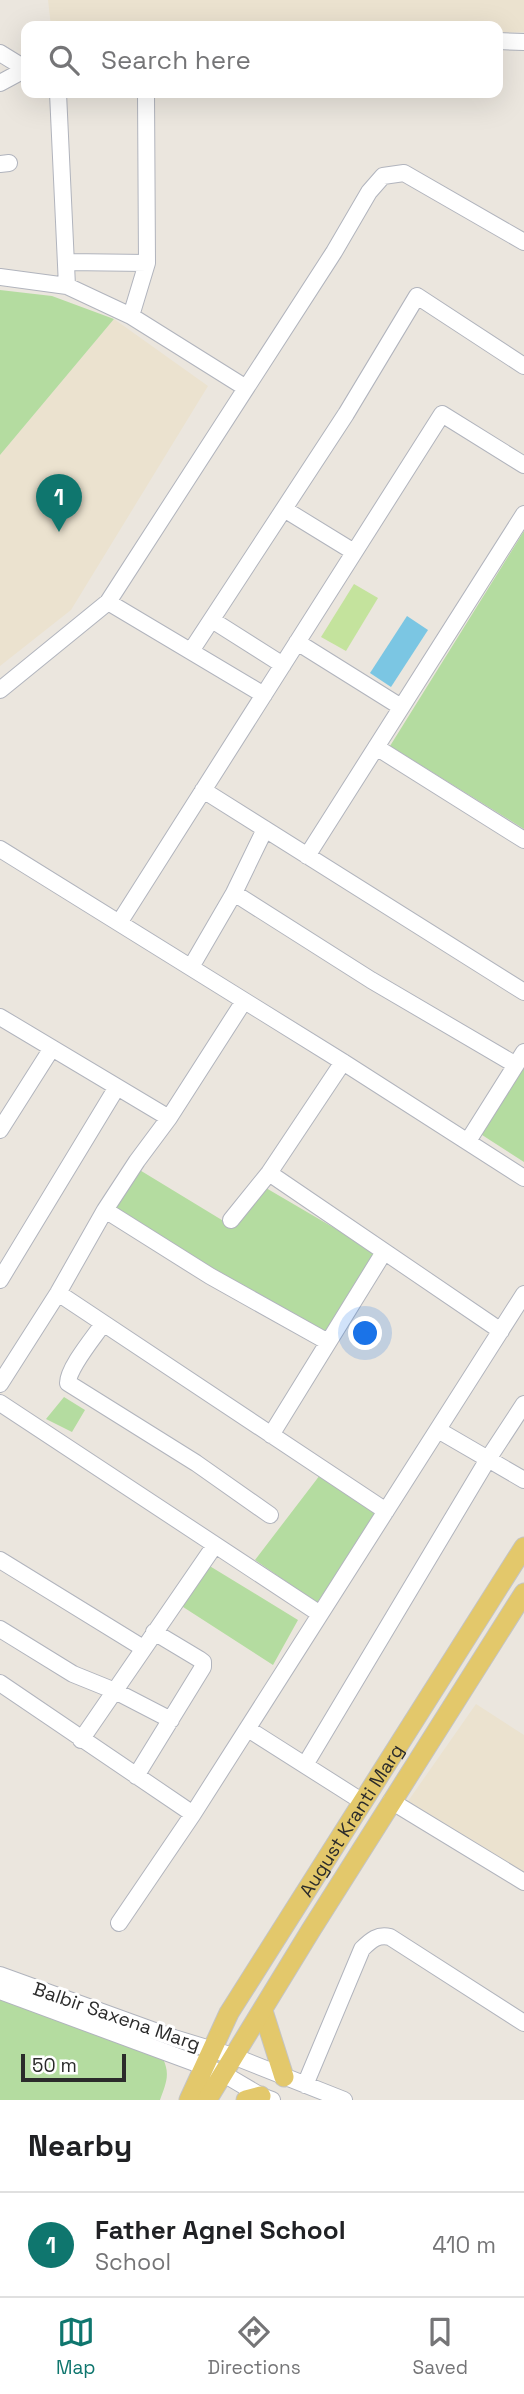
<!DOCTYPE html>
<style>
:root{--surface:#fff;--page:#f2f2f2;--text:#202124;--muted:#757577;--line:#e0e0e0;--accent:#0f766e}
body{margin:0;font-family:"Space Grotesk",sans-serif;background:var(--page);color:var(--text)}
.scale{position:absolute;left:21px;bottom:18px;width:105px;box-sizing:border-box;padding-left:7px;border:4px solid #2b2b2b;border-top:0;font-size:19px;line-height:24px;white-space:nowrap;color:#2b2b2b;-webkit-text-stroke:5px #fff;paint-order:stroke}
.you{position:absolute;left:366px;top:1334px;width:24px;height:24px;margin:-18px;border:5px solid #fff;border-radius:50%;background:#1a73e8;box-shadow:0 0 0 10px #1a73e833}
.badge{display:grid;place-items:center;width:46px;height:46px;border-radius:50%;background:var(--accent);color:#fff;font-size:23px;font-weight:700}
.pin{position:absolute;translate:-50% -58px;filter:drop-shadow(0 2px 4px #0008)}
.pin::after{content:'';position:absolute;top:37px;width:24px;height:21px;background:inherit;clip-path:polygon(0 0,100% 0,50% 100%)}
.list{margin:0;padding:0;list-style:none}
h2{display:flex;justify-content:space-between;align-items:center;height:91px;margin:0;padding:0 28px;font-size:30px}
h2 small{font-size:23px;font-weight:400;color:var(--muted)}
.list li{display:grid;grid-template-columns:46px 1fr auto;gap:21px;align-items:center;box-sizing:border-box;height:105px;padding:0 28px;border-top:2px solid var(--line)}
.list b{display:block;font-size:26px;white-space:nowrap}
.list p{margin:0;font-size:23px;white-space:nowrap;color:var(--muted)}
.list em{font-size:23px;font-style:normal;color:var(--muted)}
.icon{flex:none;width:38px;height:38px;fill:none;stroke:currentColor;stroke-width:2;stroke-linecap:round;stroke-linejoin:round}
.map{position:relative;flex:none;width:524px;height:2100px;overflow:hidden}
.search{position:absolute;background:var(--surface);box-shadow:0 7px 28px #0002;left:21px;right:21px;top:21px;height:77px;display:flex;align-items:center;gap:18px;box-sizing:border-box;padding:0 24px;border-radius:14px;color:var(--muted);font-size:26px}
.sheet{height:196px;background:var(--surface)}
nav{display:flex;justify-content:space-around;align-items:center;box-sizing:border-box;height:98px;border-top:2px solid var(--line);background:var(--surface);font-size:19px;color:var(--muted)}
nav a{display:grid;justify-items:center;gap:4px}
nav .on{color:var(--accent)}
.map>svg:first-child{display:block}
</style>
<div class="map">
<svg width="524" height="2100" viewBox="0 0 524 2100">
<rect width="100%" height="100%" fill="#ebe6de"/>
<path fill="#ebe2cf" d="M48 0H524V32L498 33V26H51Z
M114 319 208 386 71 610 0 666V455Z
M476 1704 524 1735V1887L399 1814Z"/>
<path fill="#b4dca0" d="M0 290 52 296 114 319 0 455Z
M524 531V829L390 746Z
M524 1059V1162L479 1133Z
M138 1169 235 1228 266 1188 377 1253 325 1334 111 1209Z
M64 1397 85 1410 72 1432 46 1419Z
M320 1475 378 1512 317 1603 255 1560Z
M208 1565 298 1620 273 1665 180 1605Z
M0 1999 163 2059C171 2075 165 2085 160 2100H0Z"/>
<path fill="#c4e39d" d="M354 584 378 598 346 651 321 637Z"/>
<path fill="#7bc6e3" d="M407 616 428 630 391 687 370 673Z"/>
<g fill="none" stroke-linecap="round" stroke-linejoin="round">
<g stroke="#b1b4bd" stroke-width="18">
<path id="minor" d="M498 41 524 42
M0 53 26 69
M0 83 26 69
M58 93 67 286
M0 164 9 163
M67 262 147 263
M0 277 67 286 131 316 246 388
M131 316 147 263 146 93
M284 509 354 552
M108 602 264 695
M212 620 283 665
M297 642 401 707
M191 651 346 414 417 296 524 366
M0 690 108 602 334 252 369 192 383 176 404 173 524 242
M376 747 524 840
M203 790 524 992
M0 849 343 1062 524 1178
M307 856 524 514
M234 893 371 980 516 1065
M119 923 442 414 524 465
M191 967 234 893 265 829
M0 1017 169 1118
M0 1130 52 1048
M468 1141 524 1052
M269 1173 501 1331
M105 1210 210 1276 328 1342
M231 1220 269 1173 343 1062
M0 1280 117 1087
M58 1293 386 1511
M103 1324C94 1337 68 1368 68 1383L196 1463 270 1515
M0 1384 58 1293 105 1210 137 1161 169 1118 244 1001
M0 1403 320 1614
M438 1430 524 1480
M271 1435 384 1252
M0 1560 143 1648
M0 1629 73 1674 115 1691 171 1720
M0 1683 193 1814
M248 1729 363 1802
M81 1740 215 1545
M305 1765 488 1459 524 1404
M136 1776 203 1667V1662L199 1659 154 1632
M391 1801 524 1882
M119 1923 193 1814 524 1294
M0 1975 174 2038 233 2056 344 2100
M0 1991 222 2073 261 2096 272 2100
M305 2085 362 1949C371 1940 378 1934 390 1937L524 2023"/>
</g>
<g stroke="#c4c4c4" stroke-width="21">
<g id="major">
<path d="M263 2011 284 2077"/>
<path id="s1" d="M189 2100 229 2013 524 1547"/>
<path d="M207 2100 311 1930 524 1593"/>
<path d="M246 2100 261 2096"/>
</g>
</g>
<use href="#minor" stroke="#fff" stroke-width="16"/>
<use href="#major" stroke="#e3c86b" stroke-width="19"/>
</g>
<g text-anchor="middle" stroke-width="6" stroke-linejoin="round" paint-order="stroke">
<g font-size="19" fill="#2b2b2b" stroke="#fff">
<text dy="7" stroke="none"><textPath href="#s1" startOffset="324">August Kranti Marg</textPath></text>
<text transform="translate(117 2016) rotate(19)" y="7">Balbir Saxena Marg</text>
</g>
</g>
</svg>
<div class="scale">50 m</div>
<div class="you"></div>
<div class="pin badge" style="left:59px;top:532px">1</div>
<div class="search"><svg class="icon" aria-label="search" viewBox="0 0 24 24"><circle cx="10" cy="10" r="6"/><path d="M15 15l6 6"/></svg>Search here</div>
</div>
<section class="sheet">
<h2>Nearby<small></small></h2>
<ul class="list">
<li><span class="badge">1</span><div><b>Father Agnel School</b><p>School</p></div><em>410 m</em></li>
</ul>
</section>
<nav>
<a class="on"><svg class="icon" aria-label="map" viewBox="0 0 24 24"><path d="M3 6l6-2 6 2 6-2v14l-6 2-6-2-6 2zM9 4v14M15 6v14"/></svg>Map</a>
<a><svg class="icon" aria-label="directions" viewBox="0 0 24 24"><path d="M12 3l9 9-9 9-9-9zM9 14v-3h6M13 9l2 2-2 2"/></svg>Directions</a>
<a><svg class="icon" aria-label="saved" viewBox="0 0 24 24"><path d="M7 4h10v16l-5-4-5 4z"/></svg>Saved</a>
</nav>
